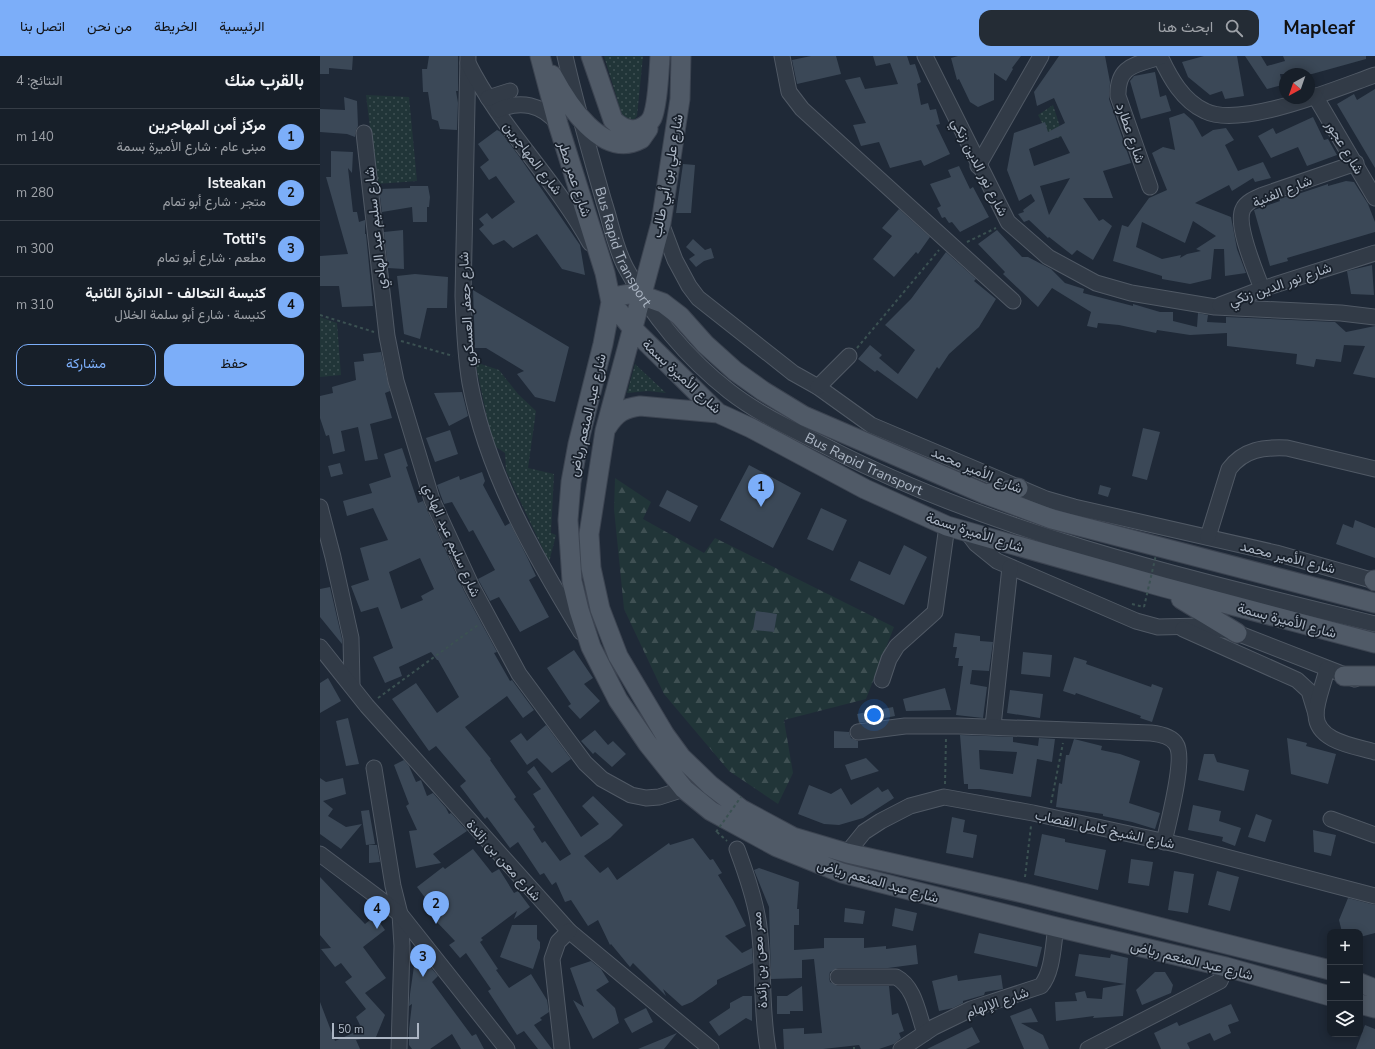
<!DOCTYPE html>
<html lang="ar">
<meta charset="utf-8">
<style>
:root{--surface:#171f29;--page:#242c35;--text:#f1f3f6;--muted:#9ea2a8;--line:#363d46;--accent:#7caef9}
body{margin:0;font-family:"Nunito Sans",Vazirmatn,sans-serif;background:var(--page);color:var(--text);direction:rtl}
.controls{position:absolute;right:12px;bottom:12px;display:grid;overflow:hidden;border-radius:8px;box-shadow:0 2px 10px #0003}
.controls button{width:36px;height:36px;display:grid;place-items:center;padding:0;border:0;border-bottom:1px solid var(--line);background:var(--surface);color:var(--text);font:20px sans-serif}
.compass{position:absolute;left:959px;top:12px;width:36px;height:36px;border-radius:50%;background:var(--surface);box-shadow:0 2px 10px #0003;rotate:220deg}
.scale{position:absolute;left:12px;bottom:10px;width:87px;box-sizing:border-box;padding-left:4px;border:2px solid #acb6c4;border-top:0;font-size:11px;line-height:14px;white-space:nowrap;color:#acb6c4;-webkit-text-stroke:3px #18202b;paint-order:stroke}
.you{position:absolute;left:554px;top:659px;width:14px;height:14px;margin:-10px;border:3px solid #fff;border-radius:50%;background:#1a73e8;box-shadow:0 0 0 6px #1a73e833}
.badge{display:grid;place-items:center;width:26px;height:26px;border-radius:50%;background:var(--accent);color:#111;font-size:13px;font-weight:700}
.pin{position:absolute;translate:-50% -33px;filter:drop-shadow(0 1px 2px #0008)}
.pin::after{content:'';position:absolute;top:21px;width:14px;height:12px;background:inherit;clip-path:polygon(0 0,100% 0,50% 100%)}
.list{margin:0;padding:0;list-style:none}
h2{display:flex;justify-content:space-between;align-items:center;height:52px;margin:0;padding:0 16px;font-size:17px}
h2 small{font-size:13px;font-weight:400;color:var(--muted)}
.list li{display:grid;grid-template-columns:26px 1fr auto;gap:12px;align-items:center;box-sizing:border-box;height:56px;padding:0 16px;border-top:1px solid var(--line)}
.list b{display:block;font-size:15px;white-space:nowrap}
.list p{margin:0;font-size:13px;white-space:nowrap;color:var(--muted)}
.list em{font-size:13px;font-style:normal;color:var(--muted)}
.actions{display:flex;gap:8px;padding:12px 16px}
.actions a{flex:1;padding:9px 0;border:1px solid var(--accent);border-radius:12px;text-align:center;font-size:14px;color:var(--accent)}
.actions .main{background:var(--accent);color:#111}
.icon{flex:none;width:22px;height:22px;fill:none;stroke:currentColor;stroke-width:2;stroke-linecap:round;stroke-linejoin:round}
.map{position:relative;flex:none;width:1055px;height:993px;overflow:hidden;direction:ltr}
header{display:flex;align-items:center;gap:24px;box-sizing:border-box;height:56px;padding:0 20px;background:var(--accent);color:#111}
header strong{font-size:19px}
nav{display:flex;gap:22px;margin-inline-start:auto;font-size:14px}
.search{width:280px;height:36px;background:var(--page);display:flex;align-items:center;gap:10px;box-sizing:border-box;padding:0 14px;border-radius:12px;color:var(--muted);font-size:15px}
main{display:flex}
aside{flex:1;background:var(--surface)}
.map>svg:first-child{display:block}
</style>
<header>
<strong>Mapleaf</strong>
<div class="search"><svg class="icon" aria-label="search" viewBox="0 0 24 24"><circle cx="10" cy="10" r="6"/><path d="M15 15l6 6"/></svg>ابحث هنا</div>
<nav><a>الرئيسية</a><a>الخريطة</a><a>من نحن</a><a>اتصل بنا</a></nav>
</header>
<main>
<div class="map">
<svg width="1055" height="993" viewBox="0 0 1055 993">
<defs>
<pattern id="green-dots" width="8" height="8" patternUnits="userSpaceOnUse"><rect width="8" height="8" fill="#213538"/><path d="M2 2h.1M6 6h.1" fill="none" stroke="#3f5053" stroke-width="1.8" stroke-linecap="round"/></pattern>
<pattern id="forest-firs" width="22" height="20" patternUnits="userSpaceOnUse"><rect width="22" height="20" fill="#213538"/><path d="M5 1l3.5 6h-7zM16 11l3.5 6h-7z" fill="#3f5053"/></pattern>
</defs>
<rect width="100%" height="100%" fill="#1f2937"/>
<path fill="url(#green-dots)" d="M284 0H323L317 60 313 65 303 62Z
M46 39 89 41 97 125 57 128Z
M733 49 743 80 731 84 718 59Z
M0 261 17 267 21 319 0 321Z
M155 306 179 314 198 338 216 355 208 412 234 418 231 477 236 479 229 506 186 415 185 397 173 389Z
M315 308 346 337 328 335 307 337Z"/>
<path fill="url(#forest-firs)" d="M295 422 331 446 323 463 384 497 395 482 574 571 546 643 464 664 473 717 458 748 409 715 344 638 304 553 294 453Z"/>
<path fill="#3b4857" fill-rule="evenodd" d="M0 0H33L32 14 9 12V18H0Z
M109 0H138V35H136L138 47 137 74 120 73 118 65 112 63 108 36H103L102 13H107Z
M491 0H516L521 18 477 28 472 4Z
M553 0H587L590 9 595 8 601 26 597 28 601 49 608 47 610 54 616 53 620 68 616 69 630 98 604 110 601 104 570 112 559 86 541 90 533 69 546 67 525 24 540 21 545 33 578 28 570 7 556 10Z
M638 0H701L692 12 693 13 686 25 674 17V44L658 51 650 46 639 23 637 24 631 2Z
M739 0H785L790 26 789 43 811 107 783 115 793 142H763L779 165 783 163 792 170 773 204 757 194 752 199 729 181 728 182 709 164 704 166 698 158 704 156 703 154 715 145 711 138 699 145 687 114 694 77 725 66 728 76 745 67 734 42 717 50 714 36ZM741 80 750 97 714 110 709 93ZM750 122 729 159 720 130Z
M884 0H917L924 40 905 43 902 35 890 39 868 21 862 6Z
M925 0H941L947 10 965 5 963 0H1046V3L992 18H960L962 29 947 33Z
M835 16 840 41 846 39 851 55 821 63 810 25 814 20Z
M1055 33V112L1017 48 1034 38 1037 44Z
M24 41 37 45 38 70 36 74 35 81 27 78 0 76V53L25 54Z
M864 57 873 65 882 81 893 74 906 72 914 84 905 89 918 115 943 106 951 122 935 126 933 122 912 135 909 129 875 147 911 161 917 193 926 217 905 220 904 193H894L891 223 870 228 842 223V220L793 205 802 169 808 171 829 142 847 134 832 97 843 91 855 94 849 62ZM873 165 896 180 876 193 881 195 867 198 860 202 861 199 842 203 816 191 822 166 865 187Z
M993 61 1004 84 1008 83 1017 99 987 110 978 91 951 102 938 80 953 72 956 78Z
M177 74 181 76 201 103 260 189 265 219 242 213 217 178 193 192 184 184 173 189 159 173 164 169 159 163 167 157 172 163 195 146 176 120 169 124 160 111 169 104 158 88Z
M11 95 33 96 32 117 28 112 33 156H37L39 166 45 164V178H46L53 250 22 251 19 230H0V200L28 198 6 121H11Z
M363 108 375 109 371 157H356Z
M639 110 650 133 653 131 669 161 640 176 632 166 629 167 625 161 622 162 617 152 621 150 610 128 631 121 628 114Z
M1026 125 1034 126 1048 148 1055 166V176L967 202 968 205 950 210 934 154 960 145 959 143 977 137 978 138 1008 128V130Z
M90 130H108L110 141 109 151H107V166H93L92 151 62 156 59 133 90 132Z
M579 153 610 181 598 198 596 196 574 221 553 203 572 180 562 172Z
M83 174 84 213 68 212 64 176Z
M677 174 702 201H708L731 213 745 227 764 233 763 237 813 250V248L840 256H853V265L877 271 878 257 888 259 887 266 906 267V261L1015 266 1026 276 1055 270V322L1033 318 1045 290 1024 289 1021 306 996 303 994 311 976 308 977 298 907 290V277L870 279 837 274 836 277 799 269 778 267 777 272 767 270 771 256 732 232 718 251 683 218 685 216 658 188Z
M373 183 385 194 391 192 394 202 384 205 376 211 369 203 375 199 366 191Z
M626 196 656 223 654 225 676 243 659 271 629 298 619 313 617 311 597 343 557 314 555 316 538 303 550 289 562 299 559 302 578 318 595 294 565 269 591 243Z
M1052 209 1054 239 1031 238 1027 215Z
M95 218 128 221 127 252H107L100 283 84 278 77 220Z
M153 234 249 291 235 346 215 341 197 318 204 315 166 292H155Z
M61 296 70 335 65 337 72 362 50 368 58 403 45 405 38 371 21 375 25 395 13 398 9 379 6 380 0 362V340L13 337 12 331 36 324 34 306 44 305 43 298Z
M142 336 148 360 129 370 114 337Z
M823 372 840 376 827 424 812 420Z
M130 374 138 398 115 406 106 382Z
M82 392 88 410 86 411 98 447 103 445 144 535 177 596 174 597 190 625 192 624 214 654 203 662 187 640 145 671 171 703 170 704 196 741 194 743 215 771 213 773 222 787 225 785 240 805 251 798 213 738 221 733 207 716 214 710 261 781 279 768 262 750 273 740 303 769 290 782 264 800 280 817 288 811 297 824 349 787 350 789 373 782 390 804 393 803 402 817 398 819 413 844 426 870 405 880 422 897 432 892 433 907 397 924V928L372 946 362 950 343 933 346 940 313 907 310 911 291 888 290 889 278 864 268 870 251 844 245 846 236 826 232 829 224 817 220 819 198 786 190 792 167 761 165 763 140 730 146 725 116 690 109 695 72 643 96 627 117 657 139 641 118 604H117L111 596 79 611 82 620 65 627 53 601 73 592 58 551 41 556 31 530 49 524 40 492 68 484 53 452 27 460 23 445 52 437 49 428 71 421 64 398ZM100 502 114 533 101 540 103 544 81 553 69 516Z
M20 407 23 418 11 421 8 410Z
M429 409 481 437 453 492 400 464Z
M162 416 165 425 163 429 185 470 190 467 208 503 216 520 209 524 229 561 200 576 179 541 170 545 158 523 175 514 153 474 149 476 132 446 124 448 117 429 139 420 140 424Z
M780 429 791 432 788 441 778 438Z
M347 434 378 450 370 466 339 450Z
M501 452 527 464 513 495 487 483Z
M1035 464 1055 472V502L1016 488 1023 468 1033 472Z
M584 489 607 501 584 549 530 524 539 505 570 519Z
M10 531 22 583V588L0 561V533Z
M436 555 457 558 454 576 433 574Z
M635 577 660 580V585L673 586 669 615 652 614 650 628 667 631 663 662 636 659 643 610H638L639 602H635L637 591H633Z
M254 594 273 622 264 628 280 645 260 663 248 650 251 648 227 612Z
M703 596 732 599 730 621 701 618Z
M754 601 767 605 766 608 831 631 832 628 843 632 832 666 820 662 821 660 756 637 755 639 743 635Z
M8 622 21 645 0 657V627Z
M625 632 631 654 586 655 583 643Z
M690 634 723 638 720 662 687 657Z
M573 651 575 660 539 667 537 658Z
M28 662 39 708 26 710 16 665Z
M226 669 251 703 232 717 217 702 207 709 190 685 201 677 207 685Z
M275 674 288 689 293 685 306 698 292 711 275 696 273 698 261 685Z
M514 675 529 676 531 682 538 685V692H514Z
M640 679 693 681V686L718 690 719 682 735 683 732 706 717 703 711 741 660 733H648V728H644ZM659 694 697 696 693 718 660 713Z
M967 682 987 687 986 690 1016 698 1008 728 971 718Z
M754 683 782 690 781 694 800 698 820 705 809 747 840 757 835 773 812 766 783 760V758L736 751 739 727 742 728 746 699H749Z
M884 698H894L897 706 929 714 924 735 878 724Z
M546 702 559 715 531 724 525 709Z
M84 704 89 710 96 726 101 724 107 740 113 737 126 752 129 758 131 757 147 775 113 798 121 807 96 812 89 775 97 774 86 750 89 748 74 709Z
M0 722 6 726 23 722 26 738 3 745 13 753 8 760 26 771 42 768 21 793 0 778Z
M489 729 511 738 521 732 531 749 558 731 562 736 568 733 574 742 543 762 519 769 504 768 478 758Z
M873 749 901 755 899 765 921 772 915 790 902 785 903 781 868 774Z
M49 754 55 788 46 789 41 755Z
M936 758 952 764 945 786 928 781Z
M632 761 645 764 643 776 657 779 653 802 626 797Z
M993 774 1016 779 1011 800 994 796Z
M722 778 745 783V786L786 794 778 834 714 819Z
M49 789H57L60 806 49 807Z
M153 793 172 817 179 813 194 837 198 835 210 851 194 863 197 855 161 882 163 884 160 886 178 913 176 914 189 932 211 918 227 944 229 956 220 962 222 964 214 969 232 993H218L204 975 197 979 168 935 171 933 146 897 140 902 129 889 135 885 114 863 118 859 97 831 123 811 125 813Z
M811 803 833 806 829 830 808 827Z
M439 812 479 826 477 853H479V869H474V894L504 892V882H544V892L566 890V893L596 889 598 908 568 912H518L510 916 509 921 510 926 518 930H569L572 959 578 957 584 975 579 977 581 982 574 988 559 993H541L539 989 503 993H464L463 973 484 972V978L502 977 494 903 482 904V922L451 923 449 851 434 814Z
M854 815 874 818 868 857 848 854Z
M897 815 919 821 910 855 888 849Z
M0 821 45 868 55 860 65 874 43 891 66 922 45 937 65 959 56 981 36 984 40 993H0V946L15 985 42 973 36 961 46 953 25 926 32 921 21 907 15 911 1 893 11 892 0 879Z
M1028 842 1055 849V877L1040 881V876H1022L1019 864Z
M525 852 545 855 543 868 524 866Z
M575 852 597 857 593 875 572 870Z
M192 869H217V883L220 886V892L213 913 180 901Z
M659 877 722 891 717 911 654 897Z
M759 898 790 902 791 898 808 902 803 960 773 962 774 960 736 965 735 946 757 945 755 937 765 935 767 942 782 943 783 932 805 928 755 920Z
M102 901 118 920 112 926 152 980 156 978 164 993H141L132 978 110 993H92L89 989V973L92 948 89 950 90 938 95 903Z
M271 905 281 913 289 926 276 934 295 952 299 967 273 983 253 944 264 951 250 912Z
M835 916H845L853 929 851 937 822 949 816 934Z
M637 919 638 925 681 919 683 933 665 936 664 939 643 945V947L633 952 619 955 612 925Z
M482 930 483 955H470V958H457V940H467Z
M423 940H432V965L426 962 399 980 389 966 410 952V947Z
M911 948 919 965 908 969 911 977 894 985 890 977 867 987 870 993H841L834 977 857 966 859 970Z
M326 952 333 966 312 977 304 963Z
M711 952 718 966 701 967 723 979 729 993H704L690 960Z
M1045 969 1055 973V993H1036Z
M652 971 660 986 646 993H607Z
M357 977 344 993H318Z"/>
<g fill="none" stroke-linecap="round" stroke-linejoin="round">
<g stroke="#505965" stroke-width="17">
<g id="minor">
<path d="M148 0 143 240C144 269 145 298 150 327 167 417 214 499 261 576"/>
<path id="s1" d="M245 0C256 49 270 97 284 146 291 167 295 192 306 212 331 259 368 303 409 335 442 361 481 377 517 396 687 481 872 523 1055 568"/>
<path d="M462 0 469 36 482 53 693 245"/>
<path d="M605 0 688 166 728 201 776 227 811 237 895 251 1021 257 1055 261"/>
<path d="M840 0C850 22 863 45 885 55 921 73 1018 32 1055 19"/>
<path d="M148 7C180 71 235 123 270 187"/>
<path d="M995 40 1055 142"/>
<path d="M168 42 190 35"/>
<path d="M178 54C200 44 222 48 238 68"/>
<path d="M44 77 67 280 76 325 112 444 152 531 199 618 265 707 282 723 311 739 326 742 339 741 364 733"/>
<path d="M658 110 721 0"/>
<path d="M830 131 798 40C797 9 816 9 840 1"/>
<path d="M341 167 355 204 369 230 378 242 473 317 498 331 551 369 726 443 754 451 956 497 1055 525"/>
<path d="M942 233C936 216 915 169 923 153 926 146 936 142 943 139L1036 107"/>
<path d="M900 249 942 233 1055 197"/>
<path d="M498 331 529 300"/>
<path d="M0 451 13 501 31 582 32 629"/>
<path d="M647 476 656 488 677 505 816 565 838 571 882 570 917 577 1035 623"/>
<path d="M888 481 909 413C924 393 944 391 967 392L1055 413"/>
<path d="M863 573 977 624 989 635 996 658"/>
<path d="M0 591 47 650 249 875 391 993"/>
<path d="M1007 613C1004 627 996 645 996 659 997 686 1035 690 1055 696"/>
<path d="M562 624 569 603 577 590 615 556 627 470"/>
<path d="M673 670 690 511"/>
<path d="M538 676 585 670H639L831 677C840 678 851 680 856 688 866 702 848 767 844 786"/>
<path d="M54 712 73 830 80 858 82 890 79 993"/>
<path d="M1011 763 1055 779"/>
<path d="M417 793C426 817 434 840 438 864 445 907 440 950 448 993"/>
<path d="M527 797 544 776 561 765 590 750 624 741 713 757 860 789 1055 840"/>
<path d="M0 798 80 858 187 993"/>
<path d="M518 921H576C595 931 598 958 605 977"/>
<path d="M242 993 232 903 238 886 249 875"/>
<path d="M581 993 614 971 651 953 721 930C733 916 733 889 736 871"/>
<path d="M768 993 900 925 906 911"/>
</g>
</g>
<g stroke="#3c4451" stroke-width="21">
<path id="major" d="M220 0 238 68 285 217 291 246 313 273 398 357 431 372 545 433 627 470 843 531 1055 587
M271 0 293 64C299 70 305 74 314 74 321 73 329 68 332 62 338 49 339 15 340 0
M361 0 360 43 341 167 285 375 269 478 271 512 280 553 298 600 345 679 361 701 390 729 421 753 473 781 527 797 703 837 1010 914
M232 19C247 47 282 104 321 83L328 73
M287 371C296 357 304 352 320 350L398 357
M665 438 698 432
M1054 524 1055 525
M861 543 917 577
M1024 620H1055
M1040 927 1055 933
M1010 940 906 911 736 871 522 817 457 791 391 755 364 733 328 688 298 644 271 591 259 554 252 525 248 464 251 426 258 388 283 288 291 246 298 240 315 237 343 247 360 260 385 288 415 315 443 335 484 360 665 438 732 463 1055 547
M1040 948 1055 952"/>
</g>
<path stroke="#3b5152" stroke-width="2" stroke-dasharray="3 3" stroke-linecap="butt" d="M647 186 676 172
M0 259 54 276
M81 285 133 300
M537 292 619 194
M812 548 824 551
M58 642 158 569
M625 728 626 682
M731 747 743 687
M397 776 407 785
M705 821 711 770
M534 993V991"/>
<use href="#minor" stroke="#323b47" stroke-width="15"/>
<use href="#major" stroke="#505a67" stroke-width="19"/>
<path stroke="#3b5152" stroke-width="2" stroke-dasharray="3 3" stroke-linecap="butt" d="M824 551 836 499
M396 776 421 741"/>
</g>
<g text-anchor="middle" stroke-width="3.5" stroke-linejoin="round" paint-order="stroke">
<g font-size="14" fill="#acb6c4" stroke="#18202b">
<text transform="translate(811 77) rotate(71)" y="5">شارع عطارد</text>
<text transform="translate(1025 91) rotate(59)" y="5">شارع عجور</text>
<text transform="translate(213 102) rotate(53)" y="5">شارع المهاجرين</text>
<text transform="translate(660 111) rotate(63)" y="5">شارع نور الدين زنكي</text>
<text transform="translate(347 120) rotate(-80)" y="5">شارع علي بن أبي طالب</text>
<text transform="translate(255 123) rotate(72)" y="5">شارع عمر مطر</text>
<text transform="translate(962 135) rotate(-22)" y="5">شارع الفنية</text>
<text transform="translate(55 172) rotate(-96)" y="5">شارع سليم عبد الهادي</text>
<text dy="5" stroke="none"><textPath href="#s1" startOffset="200">Bus Rapid Transport</textPath></text>
<text transform="translate(960 228) rotate(-19)" y="5">شارع نور الدين زنكي</text>
<text transform="translate(146 253) rotate(-93)" y="5">شارع جعفر العسكري</text>
<text transform="translate(362 320) rotate(43)" y="5">شارع الأميرة بسمة</text>
<text transform="translate(267 359) rotate(-77)" y="5">شارع عبد المنعم رياض</text>
<text dy="5" stroke="none"><textPath href="#s1" startOffset="536">Bus Rapid Transport</textPath></text>
<text transform="translate(657 414) rotate(23)" y="5">شارع الأمير محمد</text>
<text transform="translate(655 476) rotate(18)" y="5">شارع الأميرة بسمة</text>
<text transform="translate(132 484) rotate(66)" y="5">شارع سليم عبد الهادي</text>
<text transform="translate(968 501) rotate(14)" y="5">شارع الأمير محمد</text>
<text transform="translate(967 564) rotate(15)" y="5">شارع الأميرة بسمة</text>
<text transform="translate(785 773) rotate(12)" y="5">شارع الشيخ كامل القصاب</text>
<text transform="translate(184 804) rotate(48)" y="5">شارع معن بن زائدة</text>
<text transform="translate(558 825) rotate(16)" y="5">شارع عبد المنعم رياض</text>
<text transform="translate(439 904) rotate(-94)" y="5">ممر معن بن زائدة</text>
<text transform="translate(872 904) rotate(14)" y="5">شارع عبد المنعم رياض</text>
<text transform="translate(677 946) rotate(-19)" y="5">شارع الإلهام</text>
</g>
</g>
</svg>
<div class="controls">
<button>+</button>
<button>−</button>
<button><svg class="icon" aria-label="layers" viewBox="0 0 24 24"><path d="M12 4l9 5-9 5-9-5zM3 14l9 5 9-5"/></svg></button>
</div>
<svg class="compass" viewBox="-18 -18 36 36"><path d="M0-13l5 13h-10z" fill="#e53935"/><path d="M0 13l5-13h-10z" fill="#9ea2a8"/></svg>
<div class="scale">50 m</div>
<div class="you"></div>
<div class="pin badge" style="left:441px;top:451px">1</div>
<div class="pin badge" style="left:116px;top:868px">2</div>
<div class="pin badge" style="left:103px;top:921px">3</div>
<div class="pin badge" style="left:57px;top:873px">4</div>
</div>
<aside>
<h2>بالقرب منك<small>النتائج: 4</small></h2>
<ul class="list">
<li><span class="badge">1</span><div><b>مركز أمن المهاجرين</b><p>مبنى عام · شارع الأميرة بسمة</p></div><em>140 m</em></li>
<li><span class="badge">2</span><div><b>Isteakan</b><p>متجر · شارع أبو تمام</p></div><em>280 m</em></li>
<li><span class="badge">3</span><div><b>Totti's</b><p>مطعم · شارع أبو تمام</p></div><em>300 m</em></li>
<li><span class="badge">4</span><div><b>كنيسة التحالف - الدائرة الثانية</b><p>كنيسة · شارع أبو سلمة الخلال</p></div><em>310 m</em></li>
</ul>
<div class="actions"><a class="main">حفظ</a><a>مشاركة</a></div>
</aside>
</main>
